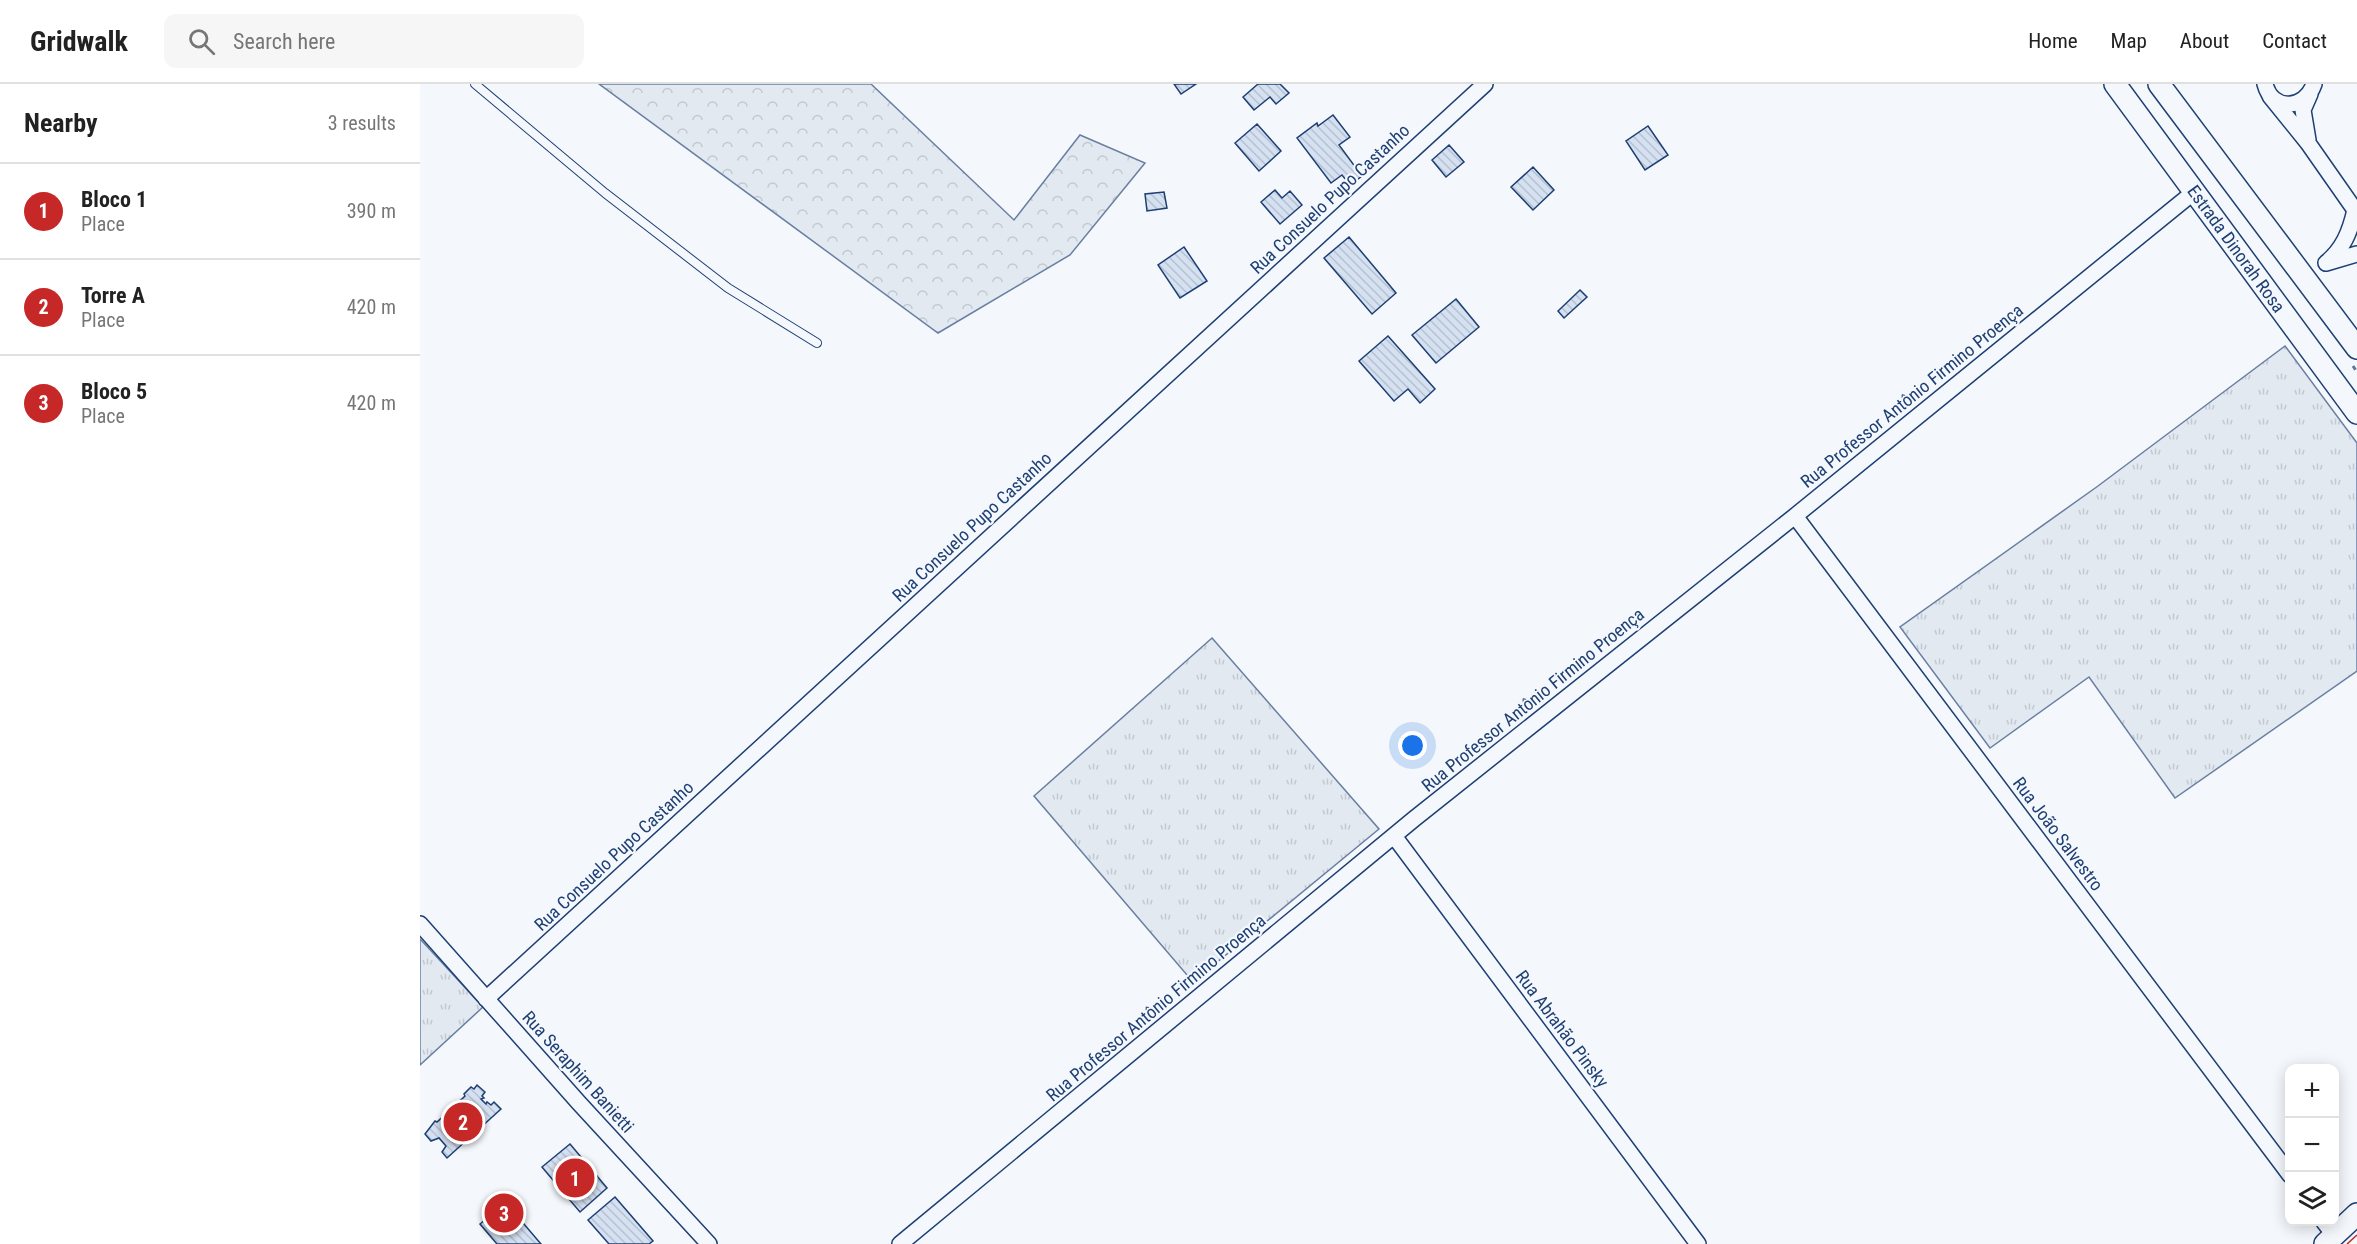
<!DOCTYPE html>
<meta charset="utf-8">
<style>
:root{--surface:#fff;--page:#f6f6f6;--text:#222;--muted:#767676;--line:#e0e0e0;--accent:#c62828}
body{margin:0;font-family:"Roboto Condensed",sans-serif;background:var(--page);color:var(--text)}
.controls{position:absolute;right:18px;bottom:18px;display:grid;overflow:hidden;border-radius:12px;box-shadow:0 3px 15px #0003}
.controls button{width:54px;height:54px;display:grid;place-items:center;padding:0;border:0;border-bottom:2px solid var(--line);background:var(--surface);color:var(--text);font:30px sans-serif}
.you{position:absolute;left:993px;top:662px;width:21px;height:21px;margin:-15px;border:4px solid #fff;border-radius:50%;background:#1a73e8;box-shadow:0 0 0 9px #1a73e833}
.badge{display:grid;place-items:center;width:39px;height:39px;border-radius:50%;background:var(--accent);color:#fff;font-size:20px;font-weight:700}
.pin{position:absolute;translate:-50% -50%;border:3px solid #fff;box-shadow:0 2px 6px #0006}
.list{margin:0;padding:0;list-style:none}
h2{display:flex;justify-content:space-between;align-items:center;height:78px;margin:0;padding:0 24px;font-size:26px}
h2 small{font-size:20px;font-weight:400;color:var(--muted)}
.list li{display:grid;grid-template-columns:39px 1fr auto;gap:18px;align-items:center;box-sizing:border-box;height:96px;padding:0 24px;border-top:2px solid var(--line)}
.list b{display:block;font-size:22px;white-space:nowrap}
.list p{margin:0;font-size:20px;white-space:nowrap;color:var(--muted)}
.list em{font-size:20px;font-style:normal;color:var(--muted)}
.icon{flex:none;width:33px;height:33px;fill:none;stroke:currentColor;stroke-width:2;stroke-linecap:round;stroke-linejoin:round}
.map{position:relative;flex:none;width:1937px;height:1160px;overflow:hidden}
header{display:flex;align-items:center;gap:36px;box-sizing:border-box;height:84px;padding:0 30px;background:var(--surface);border-bottom:2px solid var(--line)}
header strong{font-size:28px}
nav{display:flex;gap:33px;margin-inline-start:auto;font-size:21px}
.search{width:420px;height:54px;background:var(--page);display:flex;align-items:center;gap:15px;box-sizing:border-box;padding:0 21px;border-radius:12px;color:var(--muted);font-size:22px}
main{display:flex}
aside{flex:1;background:var(--surface)}
.map>svg:first-child{display:block}
</style>
<header>
<strong>Gridwalk</strong>
<div class="search"><svg class="icon" aria-label="search" viewBox="0 0 24 24"><circle cx="10" cy="10" r="6"/><path d="M15 15l6 6"/></svg>Search here</div>
<nav><a>Home</a><a>Map</a><a>About</a><a>Contact</a></nav>
</header>
<main>
<aside>
<h2>Nearby<small>3 results</small></h2>
<ul class="list">
<li><span class="badge">1</span><div><b>Bloco 1</b><p>Place</p></div><em>390 m</em></li>
<li><span class="badge">2</span><div><b>Torre A</b><p>Place</p></div><em>420 m</em></li>
<li><span class="badge">3</span><div><b>Bloco 5</b><p>Place</p></div><em>420 m</em></li>
</ul>
</aside>
<div class="map">
<svg width="1937" height="1160" viewBox="0 0 1937 1160">
<defs>
<pattern id="grass-tufts" width="24" height="20" patternUnits="userSpaceOnUse" patternTransform="scale(1.5)"><rect width="24" height="20" fill="#e3e9f0"/><path d="M3 7l-1-3M5 7V3M7 7l1-3M15 17l-1-3M17 17v-4M19 17l1-3" fill="none" stroke="#c2c9d1"/></pattern>
<pattern id="forest-crowns" width="20" height="18" patternUnits="userSpaceOnUse" patternTransform="scale(1.5)"><rect width="20" height="18" fill="#e3e9f0"/><path d="M2 6a3 3 0 1 1 6 0M12 15a3 3 0 1 1 6 0" fill="none" stroke="#c2c9d1"/></pattern>
<pattern id="building-back-hatch" width="6" height="6" patternUnits="userSpaceOnUse" patternTransform="scale(1.5)"><rect width="6" height="6" fill="#d5e0f0"/><path d="M-1 5l2 2M0 0l6 6M5-1l2 2" fill="none" stroke="#b6c1d1"/></pattern>
</defs>
<rect width="100%" height="100%" fill="#f4f7fb"/>
<path fill="url(#grass-tufts)" stroke="#687fa3" stroke-width="1.5" d="M1865 262 1937 359V587L1755 714 1669 593 1570 664 1480 543 1678 402Z
M792 554 959 745 773 898 614 712Z
M0 855 63 923 0 981Z"/>
<path fill="url(#forest-crowns)" stroke="#687fa3" stroke-width="1.5" d="M179 0H451L594 136 660 51 725 79 650 171 518 249Z"/>
<path fill="url(#building-back-hatch)" stroke="#1d3f73" stroke-width="1.5" d="M754 0H776L761 10Z
M838 0H860L869 9 856 20 850 13 834 26 823 13Z
M913 31 930 53 919 61 942 92 930 101 922 91 911 99 877 54 897 39 898 42Z
M837 40 861 67 839 87 815 59Z
M1228 42 1248 71 1225 86 1206 57Z
M1029 61 1044 78 1026 93 1012 76Z
M1113 83 1134 106 1113 126 1091 103Z
M855 106 862 114 870 107 882 121 860 140 841 118Z
M744 108 747 124 727 127 725 110Z
M929 153 976 209 952 230 904 174Z
M764 163 787 197 760 214 738 181Z
M1160 206 1167 213 1144 234 1138 227Z
M1036 215 1059 243 1016 279 992 251Z
M968 252 1015 305 1000 319 988 305 974 317 939 277Z
M57 1001 65 1008 62 1012 64 1014 61 1015 66 1020 67 1018 71 1021 74 1018 81 1025 27 1074 22 1068 26 1062 19 1054 11 1057 5 1050 15 1037 17 1038 45 1012 44 1010 51 1003 54 1005Z
M150 1060 187 1104 160 1128 122 1083Z
M195 1113 233 1157 229 1160H189L168 1136Z
M86 1119 121 1160H77L60 1140Z"/>
<g fill="none" stroke-linecap="round" stroke-linejoin="round">
<g stroke="#1d3f73" stroke-width="10">
<path id="service" d="M55 0 185 109 308 204 397 259"/>
</g>
<g stroke="#1d3f73" stroke-width="18">
<path id="minor" d="M1845 0C1852 28 1885 26 1894 0
M1850 12 1888 59 1937 129
M1888 56 1883 26 1890 10
M1935 126C1930 148 1923 165 1906 179L1937 170
M1375 432 1870 1091
M974 752 1278 1160
M0 840 159 1019 289 1160
M66 915 1065 0
M1904 1138 1914 1151
M480 1160 994 735 1375 432 1774 108"/>
</g>
<g stroke="#1d3f73" stroke-width="24">
<path id="secondary" d="M1695 0 1937 329
M1739 0 1937 264
M1905 1160 1937 1130"/>
</g>
<path stroke="#5e769c" stroke-width="3" stroke-dasharray="4.5 3" stroke-linecap="butt" d="M1933 282 1937 288"/>
<use href="#service" stroke="#f4f7fb" stroke-width="8"/>
<use href="#minor" stroke="#f4f7fb" stroke-width="15"/>
<use href="#secondary" stroke="#f4f7fb" stroke-width="21"/>
<path stroke="#c62828" stroke-width="1.5" stroke-dasharray="21 4.5 3 4.5" stroke-linecap="butt" d="M1927 1160 1937 1151"/>
</g>
<g text-anchor="middle" stroke-width="4.5" stroke-linejoin="round" paint-order="stroke">
<g font-size="18" fill="#1d3f73" stroke="#f4f7fb">
<text transform="translate(910 115) rotate(-43)" y="6">Rua Consuelo Pupo Castanho</text>
<text transform="translate(1816 165) rotate(54)" y="6">Estrada Dinorah Rosa</text>
<text transform="translate(1492 312) rotate(-39)" y="6">Rua Professor Antônio Firmino Proença</text>
<text transform="translate(552 443) rotate(-43)" y="6">Rua Consuelo Pupo Castanho</text>
<text transform="translate(1113 616) rotate(-39)" y="6">Rua Professor Antônio Firmino Proença</text>
<text transform="translate(1638 750) rotate(53)" y="6">Rua João Salvestro</text>
<text transform="translate(194 772) rotate(-43)" y="6">Rua Consuelo Pupo Castanho</text>
<text transform="translate(736 924) rotate(-40)" y="6">Rua Professor Antônio Firmino Proença</text>
<text transform="translate(1142 945) rotate(53)" y="6">Rua Abrahão Pinsky</text>
<text transform="translate(158 988) rotate(48)" y="6">Rua Seraphim Banietti</text>
</g>
</g>
</svg>
<div class="controls">
<button>+</button>
<button>−</button>
<button><svg class="icon" aria-label="layers" viewBox="0 0 24 24"><path d="M12 4l9 5-9 5-9-5zM3 14l9 5 9-5"/></svg></button>
</div>
<div class="you"></div>
<div class="pin badge" style="left:155px;top:1094px">1</div>
<div class="pin badge" style="left:43px;top:1038px">2</div>
<div class="pin badge" style="left:84px;top:1129px">3</div>
</div>
</main>
